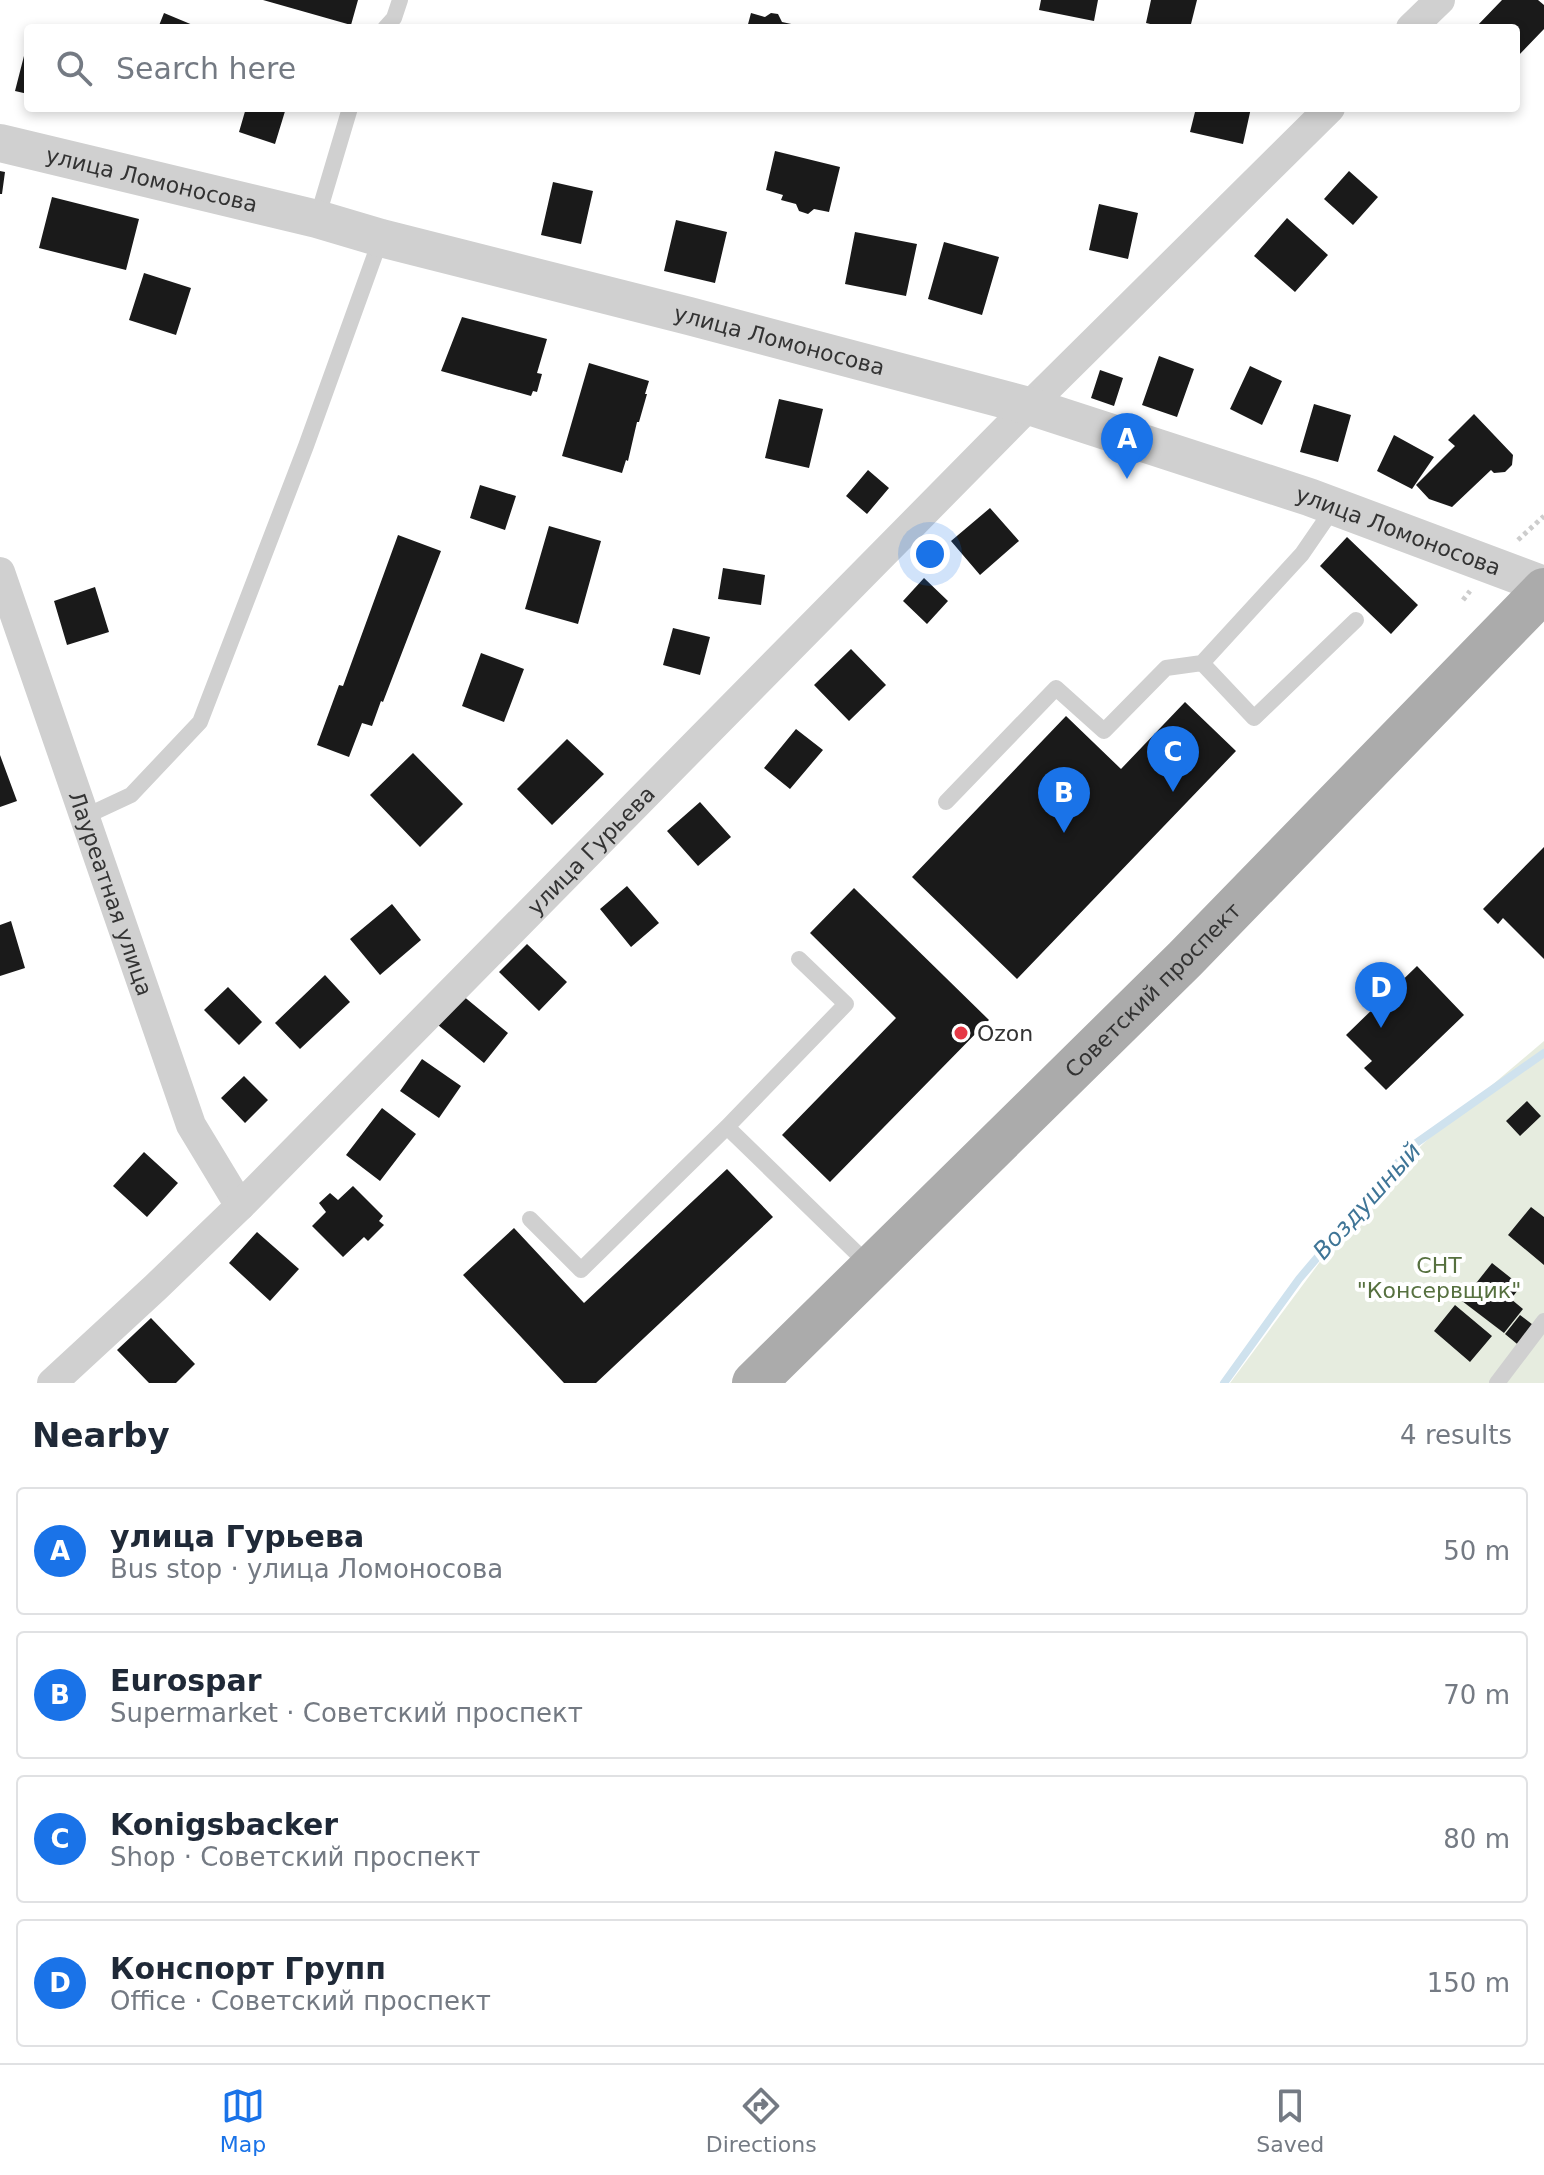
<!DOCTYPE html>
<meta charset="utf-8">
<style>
:root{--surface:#fff;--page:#f2f2f3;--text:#1f2937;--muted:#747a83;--line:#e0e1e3;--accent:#1a73e8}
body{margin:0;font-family:"DejaVu Sans",sans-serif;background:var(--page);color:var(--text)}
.you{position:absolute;left:930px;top:554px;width:28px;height:28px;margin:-20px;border:6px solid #fff;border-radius:50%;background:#1a73e8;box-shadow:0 0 0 12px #1a73e833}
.badge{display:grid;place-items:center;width:52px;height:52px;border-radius:50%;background:var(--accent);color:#fff;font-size:26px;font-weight:700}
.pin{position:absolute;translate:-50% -66px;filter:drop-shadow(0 2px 4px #0008)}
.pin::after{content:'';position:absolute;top:42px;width:28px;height:24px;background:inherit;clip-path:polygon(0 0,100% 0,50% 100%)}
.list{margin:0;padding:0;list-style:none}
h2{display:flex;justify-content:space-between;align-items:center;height:104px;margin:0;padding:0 32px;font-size:34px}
h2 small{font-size:26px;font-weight:400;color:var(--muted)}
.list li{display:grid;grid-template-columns:52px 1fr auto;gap:24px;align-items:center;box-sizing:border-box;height:128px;margin:0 16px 16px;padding:0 16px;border:2px solid var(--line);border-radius:8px}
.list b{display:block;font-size:30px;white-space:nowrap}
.list p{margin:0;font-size:26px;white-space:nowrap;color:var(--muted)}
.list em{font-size:26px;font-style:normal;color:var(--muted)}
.icon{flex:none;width:44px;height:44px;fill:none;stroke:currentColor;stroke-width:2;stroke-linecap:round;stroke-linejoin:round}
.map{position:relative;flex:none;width:1544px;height:1383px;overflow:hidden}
.search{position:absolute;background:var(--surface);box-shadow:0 4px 12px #0003;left:24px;right:24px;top:24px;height:88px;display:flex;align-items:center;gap:20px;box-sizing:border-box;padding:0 28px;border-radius:8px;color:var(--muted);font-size:30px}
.sheet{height:680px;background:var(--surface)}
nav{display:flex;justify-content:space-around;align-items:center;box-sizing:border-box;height:112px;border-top:2px solid var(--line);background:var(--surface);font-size:22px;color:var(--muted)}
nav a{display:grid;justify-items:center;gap:4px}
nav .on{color:var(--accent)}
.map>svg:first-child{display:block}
</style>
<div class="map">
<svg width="1544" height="1383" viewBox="0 0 1544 1383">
<rect width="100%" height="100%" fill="#fff"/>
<path fill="#e6ecdf" d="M1544 1041V1383H1230L1368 1197 1426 1141Z"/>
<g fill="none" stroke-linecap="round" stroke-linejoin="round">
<path stroke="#cfe2ee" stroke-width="8" d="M1224 1383 1299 1279 1412 1146 1544 1053"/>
</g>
<path fill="#1a1a1a" d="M263 0H358L351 25Z
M1041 0H1098L1094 21 1039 10Z
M1151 0H1197L1190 28H1167L1146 23Z
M1502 0H1538L1544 5V29L1516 58V28H1475Z
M164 13 200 28H158Z
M751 13 765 17 771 13 778 14 782 22 796 25 795 28H747Z
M25 52 28 53V94L15 91Z
M246 108H286L275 144 239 132Z
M1196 108H1251L1243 144 1190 132Z
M775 151 840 167 829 212 814 209 808 214 799 211 796 204 781 200 783 195 766 190Z
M0 171 5 172 2 194H0Z
M1349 171 1378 197 1353 225 1324 199Z
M553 182 593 191 581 244 541 235Z
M52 197 139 219 126 270 39 248Z
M1099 204 1138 213 1128 259 1089 250Z
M1287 218 1328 255 1295 292 1254 256Z
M676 220 727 232 715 283 664 271Z
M855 232 917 244 906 296 845 284Z
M944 242 999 257 982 315 928 299Z
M144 273 191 288 176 335 129 320Z
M462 317 547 339 537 373 542 374 537 392 533 391 531 396 441 371Z
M1159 356 1194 369 1177 417 1142 405Z
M589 363 649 381 645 394H647L639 422H637L628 461 626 460 622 473 562 456Z
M1250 366 1282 381 1262 425 1230 409Z
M1100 370 1123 378 1114 406 1091 398Z
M779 399 823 409 809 468 765 458Z
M1314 404 1351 415 1338 462 1300 452Z
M1474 414 1513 455 1512 465 1505 472 1494 473 1491 470 1452 507 1429 499 1416 485 1455 446 1448 440Z
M1394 435 1434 457 1412 489 1377 471Z
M868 470 889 488 867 514 846 496Z
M480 485 516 496 505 530 470 518Z
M990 508 1019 541 980 575 951 541Z
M549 526 601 541 578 624 525 609Z
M398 535 441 551 383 702 381 701 372 726 362 723 349 757 317 745 339 685 343 686Z
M1347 537 1418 605 1391 634 1320 566Z
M723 568 765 575 761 605 718 599Z
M924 578 948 601 927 624 903 601Z
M95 587 109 632 67 645 54 601Z
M673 628 710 637 700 675 663 665Z
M851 649 886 685 849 721 814 685Z
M481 653 524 669 504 722 462 706Z
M1185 702 1236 751 1017 979 912 877 1066 716 1121 769Z
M796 729 823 750 790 789 764 768Z
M567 739 604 774 552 825 517 789Z
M413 753 463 804 420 847 370 795Z
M0 755 17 801 0 807Z
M700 802 731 837 698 866 667 831Z
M1544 847V959L1503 918 1498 924 1483 909Z
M627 886 659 923 631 947 600 909Z
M854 888 989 1020 830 1182 782 1135 896 1018 810 933Z
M392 904 421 940 380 975 350 939Z
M11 921 25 968 0 976V925Z
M527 944 567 982 539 1011 499 972Z
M1417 966 1464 1015 1386 1090 1364 1068 1372 1061 1346 1035Z
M325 975 350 1002 300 1049 275 1023Z
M228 987 262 1022 239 1045 204 1010Z
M462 995 508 1033 484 1063 438 1025Z
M422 1059 461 1086 439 1118 400 1091Z
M244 1076 268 1100 245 1123 221 1098Z
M1527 1101 1541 1116 1520 1136 1506 1121Z
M382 1108 416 1134 380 1181 346 1155Z
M144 1152 178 1183 147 1217 113 1186Z
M727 1169 773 1217 596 1383H564L463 1275 514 1228 584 1303Z
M353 1186 383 1216 379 1221 384 1225 368 1241 364 1237 343 1257 312 1226 326 1212 319 1203 330 1193 338 1200Z
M1531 1207 1544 1217V1265L1508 1235Z
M257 1232 299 1269 270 1301 229 1263Z
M1492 1263 1521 1286 1511 1299 1523 1309 1504 1333 1462 1301Z
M1455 1305 1492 1336 1470 1362 1434 1331Z
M1520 1315 1537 1328 1522 1348 1505 1334Z
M151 1318 195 1364 176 1383H149L117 1350Z"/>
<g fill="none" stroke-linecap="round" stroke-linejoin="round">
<path stroke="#cdcdcd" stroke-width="5" stroke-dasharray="4 4" stroke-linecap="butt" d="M1518 540 1544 516
M1463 600 1470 591"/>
<path stroke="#d0d0d0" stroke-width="16" d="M385 28 394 18 400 0
M317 219 350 108
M1335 506 1302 554 1202 663 1254 718 1356 620
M946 802 1056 688 1104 731 1166 668 1202 663
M86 816 131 795 200 722 306 446 381 238
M727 1127 870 1266
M530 1219 581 1270 727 1127 846 1004 799 959
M1497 1383 1544 1321"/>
<g stroke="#d0d0d0" stroke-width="30">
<path d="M1411 28 1440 0"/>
<path id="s1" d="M0 572 191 1125 240 1206"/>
<path id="s2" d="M52 1383 156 1287 240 1206 1029 406 1330 108"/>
</g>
<path stroke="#d0d0d0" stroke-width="38" id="s3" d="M0 143 317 219 381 238 689 316 1029 406 1309 497 1544 585"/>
<path stroke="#ababab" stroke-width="44" id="s4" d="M754 1383 1185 959 1544 590"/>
</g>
<circle fill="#e63946" stroke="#fff" stroke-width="3" cx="961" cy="1033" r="8"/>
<g text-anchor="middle" stroke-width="8" stroke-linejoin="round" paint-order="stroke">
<g font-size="22" fill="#333" stroke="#fff">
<text dy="8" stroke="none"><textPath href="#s3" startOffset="156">улица Ломоносова</textPath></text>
<text dy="8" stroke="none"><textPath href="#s3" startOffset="804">улица Ломоносова</textPath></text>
<text dy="8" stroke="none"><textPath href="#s3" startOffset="1452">улица Ломоносова</textPath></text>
<text dy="8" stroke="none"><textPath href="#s2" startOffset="758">улица Гурьева</textPath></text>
<text dy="8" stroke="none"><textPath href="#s1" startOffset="340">Лауреатная улица</textPath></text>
<text dy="8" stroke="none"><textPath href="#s4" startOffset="560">Советский проспект</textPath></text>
</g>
<g font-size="22" fill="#333" stroke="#fff" text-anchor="start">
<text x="977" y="1041">Ozon</text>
</g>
<g font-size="22" fill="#56703f" stroke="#fff">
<text x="1439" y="1273">СНТ<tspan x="1439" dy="25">"Консервщик"</tspan></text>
</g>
<g font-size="24" font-style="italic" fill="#3f7597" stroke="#fff">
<text transform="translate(1367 1201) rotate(-48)" y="8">Воздушный</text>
</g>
</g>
</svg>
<div class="you"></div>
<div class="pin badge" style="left:1127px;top:479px">A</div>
<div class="pin badge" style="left:1064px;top:833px">B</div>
<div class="pin badge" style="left:1173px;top:792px">C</div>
<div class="pin badge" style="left:1381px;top:1028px">D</div>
<div class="search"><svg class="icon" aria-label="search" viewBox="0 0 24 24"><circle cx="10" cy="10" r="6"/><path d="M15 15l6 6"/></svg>Search here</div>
</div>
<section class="sheet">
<h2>Nearby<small>4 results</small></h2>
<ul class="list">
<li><span class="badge">A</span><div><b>улица Гурьева</b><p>Bus stop · улица Ломоносова</p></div><em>50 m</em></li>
<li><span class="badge">B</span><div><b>Eurospar</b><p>Supermarket · Советский проспект</p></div><em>70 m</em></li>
<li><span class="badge">C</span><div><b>Konigsbacker</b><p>Shop · Советский проспект</p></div><em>80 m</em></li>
<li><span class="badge">D</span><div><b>Конспорт Групп</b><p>Office · Советский проспект</p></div><em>150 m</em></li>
</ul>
</section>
<nav>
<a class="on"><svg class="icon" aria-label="map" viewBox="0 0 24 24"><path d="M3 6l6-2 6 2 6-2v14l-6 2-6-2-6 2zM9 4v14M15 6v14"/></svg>Map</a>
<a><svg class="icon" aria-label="directions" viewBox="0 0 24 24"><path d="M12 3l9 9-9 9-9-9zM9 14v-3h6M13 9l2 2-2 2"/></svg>Directions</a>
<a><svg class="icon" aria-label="saved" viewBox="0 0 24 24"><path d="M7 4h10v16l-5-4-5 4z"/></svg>Saved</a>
</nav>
